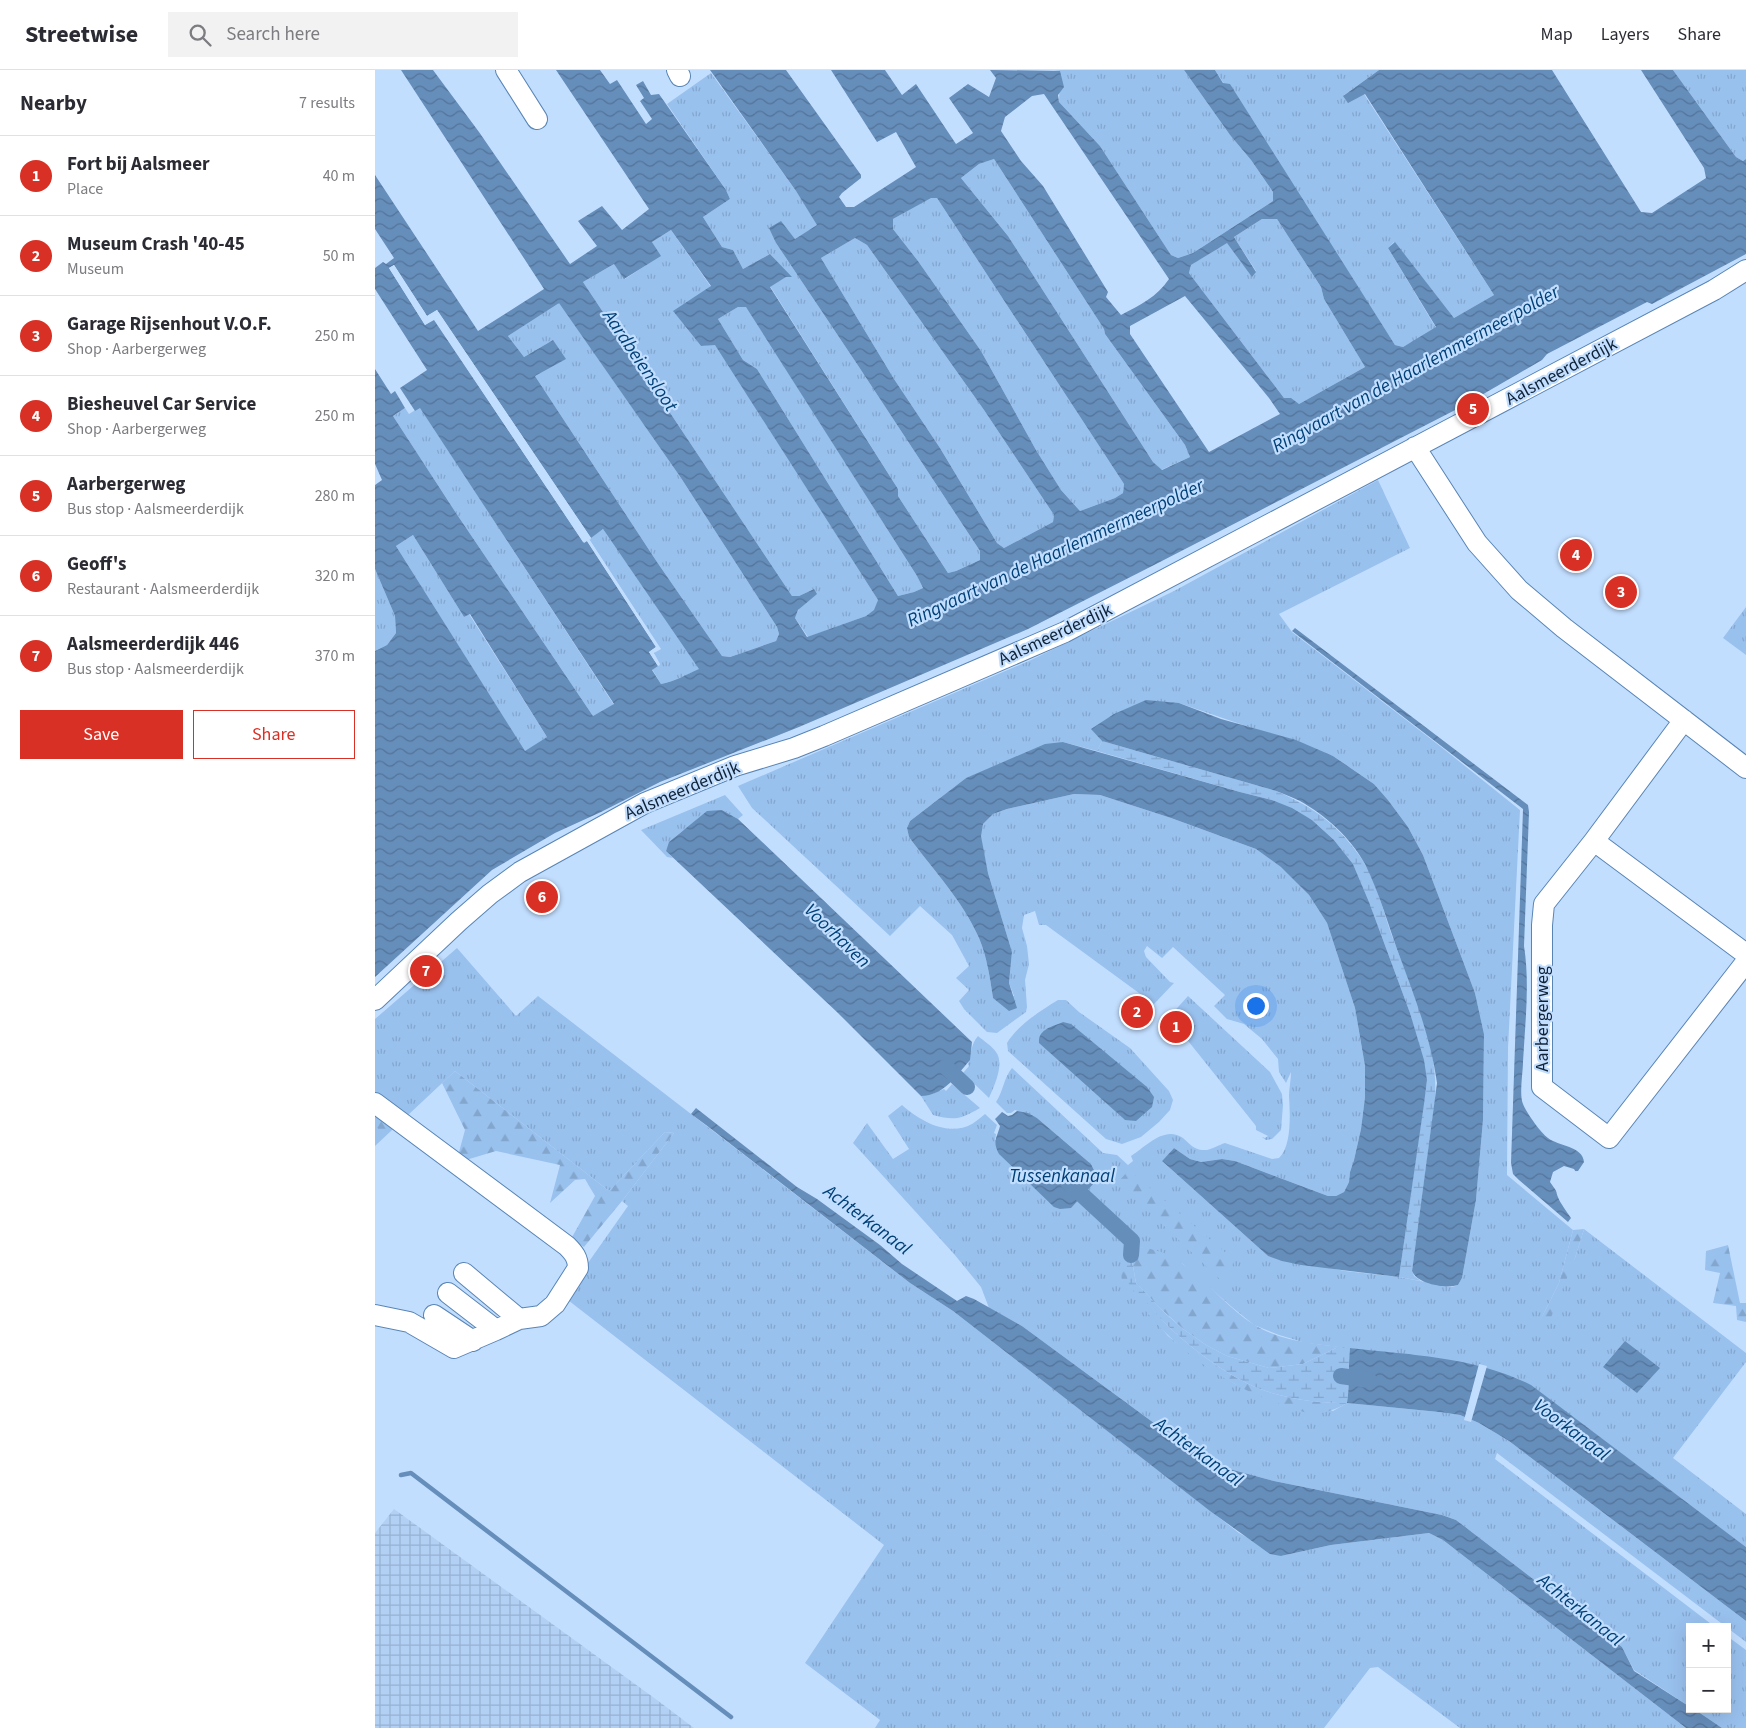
<!DOCTYPE html>
<meta charset="utf-8">
<style>
:root{--surface:#fff;--page:#f2f2f3;--text:#2b2b33;--muted:#7c7c81;--line:#e1e1e2;--accent:#d93025}
body{margin:0;font-family:"Source Sans 3",sans-serif;background:var(--page);color:var(--text)}
.controls{position:absolute;right:15px;bottom:15px;display:grid;overflow:hidden;border-radius:0px;box-shadow:0 5px 20px #0002}
.controls button{width:45px;height:45px;display:grid;place-items:center;padding:0;border:0;border-bottom:1px solid var(--line);background:var(--surface);color:var(--text);font:25px sans-serif}
.you{position:absolute;left:880px;top:935px;width:18px;height:18px;margin:-12px;border:4px solid #fff;border-radius:50%;background:#1a73e8;box-shadow:0 0 0 8px #1a73e833}
.badge{display:grid;place-items:center;width:32px;height:32px;border-radius:50%;background:var(--accent);color:#fff;font-size:16px;font-weight:700}
.pin{position:absolute;translate:-50% -50%;border:2px solid #fff;box-shadow:0 1px 5px #0006}
.list{margin:0;padding:0;list-style:none}
h2{display:flex;justify-content:space-between;align-items:center;height:65px;margin:0;padding:0 20px;font-size:21px}
h2 small{font-size:16px;font-weight:400;color:var(--muted)}
.list li{display:grid;grid-template-columns:32px 1fr auto;gap:15px;align-items:center;box-sizing:border-box;height:80px;padding:0 20px;border-top:1px solid var(--line)}
.list b{display:block;font-size:19px;white-space:nowrap}
.list p{margin:0;font-size:16px;white-space:nowrap;color:var(--muted)}
.list em{font-size:16px;font-style:normal;color:var(--muted)}
.actions{display:flex;gap:10px;padding:15px 20px}
.actions a{flex:1;padding:11px 0;border:1px solid var(--accent);border-radius:0px;text-align:center;font-size:18px;color:var(--accent)}
.actions .main{background:var(--accent);color:#fff}
.icon{flex:none;width:28px;height:28px;fill:none;stroke:currentColor;stroke-width:2;stroke-linecap:round;stroke-linejoin:round}
.map{position:relative;flex:none;width:1371px;height:1658px;overflow:hidden}
header{display:flex;align-items:center;gap:30px;box-sizing:border-box;height:70px;padding:0 25px;background:var(--surface);border-bottom:1px solid var(--line)}
header strong{font-size:24px}
nav{display:flex;gap:28px;margin-inline-start:auto;font-size:18px}
.search{width:350px;height:45px;background:var(--page);display:flex;align-items:center;gap:12px;box-sizing:border-box;padding:0 18px;border-radius:0px;color:var(--muted);font-size:19px}
main{display:flex}
aside{flex:1;background:var(--surface)}
.map>svg:first-child{display:block}
</style>
<header>
<strong>Streetwise</strong>
<div class="search"><svg class="icon" aria-label="search" viewBox="0 0 24 24"><circle cx="10" cy="10" r="6"/><path d="M15 15l6 6"/></svg>Search here</div>
<nav><a>Map</a><a>Layers</a><a>Share</a></nav>
</header>
<main>
<aside>
<h2>Nearby<small>7 results</small></h2>
<ul class="list">
<li><span class="badge">1</span><div><b>Fort bij Aalsmeer</b><p>Place</p></div><em>40 m</em></li>
<li><span class="badge">2</span><div><b>Museum Crash '40-45</b><p>Museum</p></div><em>50 m</em></li>
<li><span class="badge">3</span><div><b>Garage Rijsenhout V.O.F.</b><p>Shop · Aarbergerweg</p></div><em>250 m</em></li>
<li><span class="badge">4</span><div><b>Biesheuvel Car Service</b><p>Shop · Aarbergerweg</p></div><em>250 m</em></li>
<li><span class="badge">5</span><div><b>Aarbergerweg</b><p>Bus stop · Aalsmeerderdijk</p></div><em>280 m</em></li>
<li><span class="badge">6</span><div><b>Geoff's</b><p>Restaurant · Aalsmeerderdijk</p></div><em>320 m</em></li>
<li><span class="badge">7</span><div><b>Aalsmeerderdijk 446</b><p>Bus stop · Aalsmeerderdijk</p></div><em>370 m</em></li>
</ul>
<div class="actions"><a class="main">Save</a><a>Share</a></div>
</aside>
<div class="map">
<svg width="1371" height="1658" viewBox="0 0 1371 1658">
<defs>
<pattern id="industrial-grid" width="8" height="8" patternUnits="userSpaceOnUse" patternTransform="scale(1.25)"><rect width="8" height="8" fill="#b1d0f4"/><path d="M0 4h8M4 0v8" fill="none" stroke="#97b2d2"/></pattern>
<pattern id="grass-tufts" width="24" height="20" patternUnits="userSpaceOnUse" patternTransform="scale(1.25)"><rect width="24" height="20" fill="#99c1ee"/><path d="M3 7l-1-3M5 7V3M7 7l1-3M15 17l-1-3M17 17v-4M19 17l1-3" fill="none" stroke="#83a6cd"/></pattern>
<pattern id="forest-firs" width="22" height="20" patternUnits="userSpaceOnUse" patternTransform="scale(1.25)"><rect width="22" height="20" fill="#99c1ee"/><path d="M5 1l3.5 6h-7zM16 11l3.5 6h-7z" fill="#83a6cd"/></pattern>
<pattern id="wetland-marsh" width="20" height="14" patternUnits="userSpaceOnUse" patternTransform="scale(1.25)"><rect width="20" height="14" fill="#99c1ee"/><path d="M1 5h8M5 5V1M11 12h8M15 12V8" fill="none" stroke="#83a6cd"/></pattern>
<pattern id="water-waves" width="16" height="10" patternUnits="userSpaceOnUse" patternTransform="scale(1.25)"><rect width="16" height="10" fill="#668ebb"/><path d="M0 5q4-4 8 0t8 0" fill="none" stroke="#537499"/></pattern>
</defs>
<rect width="100%" height="100%" fill="#c2deff"/>
<path fill="url(#industrial-grid)" d="M19 1439 282 1630 319 1658H0V1463Z"/>
<path fill="url(#grass-tufts)" fill-rule="evenodd" d="M679 0H809L855 65 876 90 898 122V131L818 183 803 188 796 185 725 76 684 32 685 1Z
M840 0H1004L969 25 989 24 1119 225 1079 248 1019 172 1013 178 1061 258 1028 277 1020 275Z
M1298 0H1371V89L1368 91 1361 87Z
M336 3 421 121 443 155 420 169 406 152 400 169 401 173 482 294 605 481V490L581 501 573 503 523 426V419L395 216 411 207H416L395 184 368 199 358 180 347 177 328 147 355 129 351 120 292 34Z
M619 89 729 259 730 264 810 375 815 387 786 400 778 392 633 166 586 108 604 94Z
M556 127 562 128 749 414 748 423 740 428 705 441 686 420 661 380 606 281 543 191 518 159V149Z
M887 149H902L946 217 949 229 990 297 924 334 909 328 814 203 816 195 852 172 877 206 881 201 859 167Z
M296 160 336 217 299 242 326 276 340 274 503 530 500 540 491 546 433 567 420 548C423 537 433 529 439 519L424 526H417L208 212 239 194 250 209 285 186 277 172Z
M480 168 492 175 609 340 679 445 678 452 629 478 622 473 565 378 519 309 446 188Z
M184 232 306 408 402 557 404 564 401 571 355 587 347 586 282 492 160 306 178 270 149 287 133 266Z
M371 236 542 506 548 518 539 522 523 526 382 299 368 290 343 249 363 237Z
M45 337 239 635 218 646 81 443 18 346 30 338 34 344Z
M1003 410 1035 478 904 544 917 562 1065 676 1145 740 1133 978 1132 1105 1198 1160 1184 1213 1165 1251 1200 1188 1209 1159 1371 1283V1292L1298 1388 1371 1444V1477L1156 1316 1141 1308 1079 1291 931 1273 904 1265 879 1255 858 1238 808 1194 766 1177 753 1186 747 1210 793 1266 831 1296 860 1314 958 1341 972 1333 1064 1342 1085 1345 1104 1353 1134 1371 1371 1551V1572L1122 1383 1120 1389 1340 1557H1315V1637L1259 1600 1247 1577 1081 1450 1067 1445 899 1411 851 1398 817 1381 647 1256 614 1238 606 1217 579 1184 478 1073 492 1053 518 1089 534 1079 513 1046 527 1035C545 1051 573 1067 597 1054 602 1051 606 1047 610 1044L622 1055 619 1063 621 1064 620 1070 719 1100 716 1094 662 1048 640 1040 636 1043H632L621 1032C628 1022 629 1007 637 998L728 1083 742 1085 753 1095 758 1091 756 1086C771 1076 790 1055 808 1068 814 1073 819 1080 828 1080 835 1081 843 1075 850 1073L897 1089 904 1088C917 1076 915 1043 914 1026 914 1018 916 1010 916 1002L911 1013 904 1002 903 989 887 969 869 954 852 949 839 936 850 925 798 877 787 888 772 876 769 881 771 887 795 912 799 913 779 934 671 855H664L660 841 649 845 647 858 652 876 654 894 650 910 652 937 651 942 622 963 612 962 589 939 584 931 594 920 581 908 594 896 577 865 545 836 515 866 389 749 377 738 363 716 656 590 799 521ZM804 633 958 686 999 714 1013 730 1033 757 1048 785 1100 923 1109 964 1108 1050 1101 1130 1087 1208 1083 1215 1077 1217 1024 1207 970 1201 893 1186 787 1091 799 1078 815 1089 826 1092 847 1089 860 1091 953 1126H961L969 1122 974 1112 975 1102 979 1090 986 1059 990 1027V996L980 938 952 853 934 825 907 797 881 779 796 748 725 725 699 724 632 739 618 744 608 754 605 766 613 803 637 882 634 913 639 926 618 928C615 908 612 887 604 868 588 831 558 800 534 767L532 758 535 751 591 708 688 672 722 681 727 671 717 659Z
M228 459 325 599C311 605 300 611 286 614L277 599 285 594 279 583 286 579 214 469Z
M38 465 89 547 94 544 172 667 150 682 21 476Z
M0 499 20 546 21 563 12 575 0 581Z
M1371 537V585L1348 568Z
M350 725 368 745 363 749 347 740C329 750 299 759 291 781L298 788 292 787 266 760Z
M82 878 141 946 163 926 535 1213 578 1241 864 1463 906 1486 956 1475 1054 1463 1068 1470 1311 1658H1085L1003 1597 995 1598 949 1658H500L505 1650 430 1593 509 1475 189 1227 253 1136 247 1131 299 1063 290 1062 234 1121 80 1001 0 1076V949Z
M813 926 895 1002 907 1024 908 1035 906 1060 897 1069 891 1070 887 1067 890 1068 893 1066 881 1060V1056L794 947Z
M683 930H691L704 942 755 978 794 1021 798 1030 795 1040 784 1052 766 1067 747 1074 731 1069 633 981 632 973C643 955 665 941 683 930ZM688 952 750 1050 721 1023Z
M603 966C609 971 617 976 621 982 630 994 619 1016 614 1028L588 1003 594 996 593 994C596 984 596 974 603 966Z
M577 1014 605 1038C586 1049 580 1051 558 1045L546 1026C555 1026 561 1022 569 1019L571 1021Z
M1352 1566 1371 1580V1658H1347L1319 1639H1352Z"/>
<path fill="url(#forest-firs)" d="M80 1001 234 1121 290 1062 299 1063 247 1131 209 1177 196 1169 220 1126 210 1109 200 1110 175 1133 185 1095 121 1081 81 1093 90 1060 67 1013Z
M0 1025 24 1045 8 1062 0 1056Z
M754 1100 859 1190 851 1215 743 1112Z
M1209 1159 1200 1188 1173 1255 1165 1251 1184 1213 1198 1160Z
M1353 1175 1365 1233H1371V1252L1362 1250 1361 1236 1338 1233 1345 1203 1330 1200 1331 1181Z
M766 1177C776 1179 786 1181 795 1186 827 1203 848 1235 878 1254 906 1272 943 1274 975 1278H961L928 1294 894 1298 852 1286 831 1275 808 1259 784 1237 761 1213 756 1185 752 1205C766 1223 779 1243 796 1259 821 1282 853 1306 885 1319 912 1329 943 1333 972 1333 960 1340 946 1345 932 1343 925 1341 917 1338 910 1336 853 1317 796 1278 761 1228 757 1223 749 1216 747 1210 744 1199 753 1187 759 1178Z"/>
<path fill="url(#wetland-marsh)" d="M727 671 901 721C939 737 965 756 988 791 1002 813 1008 841 1017 866 1036 918 1064 973 1060 1030L1037 1201 1039 1206 1046 1211 1024 1207 1052 1010 1035 943 994 832 978 794 959 770 937 750 897 730 865 722 722 681Z
M756 1185 761 1213 791 1244 808 1259 831 1275 852 1286 894 1298 928 1294 961 1278H975C973 1296 975 1315 972 1333 943 1333 912 1329 885 1319 853 1306 821 1282 796 1259 787 1251 780 1242 772 1233 767 1228 757 1221 754 1214 750 1204 751 1192 756 1185Z"/>
<path fill="url(#water-waves)" fill-rule="evenodd" d="M26 0H58L104 62 195 194 222 176 203 151 227 136 247 160 274 139 181 0H225L235 14 242 10 271 54 277 49 265 31 269 28 261 15 268 11 276 25 284 24 351 120 355 129 328 147 347 177 358 180 368 199 395 184 417 207H411L395 217 523 419V426L573 503 581 501 605 490V481L482 294 401 173 394 158 406 151 420 169 442 155 421 121 335 0H411L486 105V108L467 123 464 127 471 137H479L541 97 521 62 502 72 456 0H510L527 25 541 14 581 74 598 63 574 28 593 14 614 27 621 8 615 0 685 1 689 17 683 25 684 32 725 76 796 185 803 188 818 183 898 131V122L876 90 855 65 809 0H840L848 13 855 14 1020 275 1028 277 1061 257 1013 178 1020 172 1079 248 1119 225 990 24 973 33 968 26 1004 0H1177L1266 142 1277 143 1331 108 1329 98 1266 0H1298L1361 87 1368 91 1371 89V184L1277 234 1272 232 1172 284 1167 290 1086 337 783 493 653 559 424 657 285 712 226 742 180 763 117 800 0 907V581L12 575 21 563 20 546 0 499V415L7 410 0 394V299L16 324 20 321 30 338 18 346 81 443 218 646 239 634 45 338 40 341 25 318 52 300 0 219V198L8 192 11 194 19 188 0 159V105L103 261 169 219ZM669 24 794 209C782 227 765 235 746 245L731 227 733 222 668 116 646 91 626 61 630 47 657 26ZM619 89 729 259 730 264 810 375 815 387 787 400 778 392 633 166 586 108 604 94ZM556 128H562L749 414 748 423 740 428 705 441 686 420 661 380 606 281 543 191 518 159V149ZM887 149H902L946 217 949 229 990 297 924 334 916 328H909L814 203 816 195 852 173 877 207 881 202 859 167ZM296 160 336 216 298 241 326 276 340 275 503 530 499 540 491 546 432 567 420 548 423 540 442 524 439 519 424 526H417L208 212 239 194 249 209 286 186 277 172ZM480 168 492 175 609 340 679 445 678 452 629 478 622 473 565 378 519 309 446 188ZM19 195 52 246 62 240 216 468 228 459 324 599C310 605 301 611 286 614L277 600 283 596 274 582 281 577 212 471 208 472 59 249 50 255 14 198ZM810 226 894 328 905 344 834 382 755 264V256ZM184 233 306 408 402 557 404 564 401 571 355 587 347 586 282 492 160 306 191 289 178 270 149 287 133 266ZM363 237H371L542 506 548 518 539 522 523 526 382 299 368 290 343 249ZM38 465 89 547 95 544 172 667 150 681 21 476Z
M920 558 1153 735 1154 742 1149 876C1155 914 1150 954 1148 992 1148 1002 1144 1025 1148 1034 1151 1042 1165 1062 1173 1068 1183 1076 1208 1076 1209 1092L1203 1101 1181 1102C1179 1126 1183 1129 1196 1148L1193 1152 1144 1110 1138 1104 1136 1093 1148 739 917 561Z
M771 630 804 633 846 649 921 670 958 686 999 714 1013 730 1033 757 1048 785 1100 923 1109 964 1108 1050 1101 1130 1087 1208 1083 1215C1071 1219 1042 1214 1037 1201L1062 1013C1056 970 1041 930 1026 890 1014 858 1005 824 990 794 976 768 950 745 925 731 917 727 909 724 901 721L727 671 716 659 739 644Z
M688 672 865 722 897 730 917 738 937 750 959 770 978 794 994 832 1035 943 1049 990 1052 1010 1049 1034 1024 1207 926 1195 907 1191 893 1186 787 1091 799 1078 815 1089 826 1092 847 1089 860 1091 953 1126H961L969 1122 974 1112 975 1102 979 1090 986 1059 990 1027V996L980 938 952 853 934 825 906 797 881 779 796 748 725 725 699 724 632 739 618 744 608 754 606 766 613 803 637 882 634 913 642 938 634 941 618 928C615 908 612 887 604 868 588 831 558 800 534 767L532 758 535 751 591 708 670 674Z
M347 740 363 749 597 972 595 990 584 1003 592 1009 587 1012 584 1018 578 1010C569 1019 559 1026 546 1026L463 943 291 781 294 772 332 741Z
M688 952 696 954 772 1017 779 1027 777 1037 761 1051 750 1050 664 973C663 959 677 957 688 952Z
M321 1038 422 1117 442 1129 505 1175 527 1194 582 1231 591 1226 599 1229 647 1256 817 1381 851 1398 899 1411 1067 1445 1081 1450 1247 1577 1259 1601 1315 1637V1639H1319L1347 1658H1311L1068 1470 1054 1463 956 1475 906 1486 895 1484 835 1441 578 1241 535 1213 331 1055 316 1044Z
M642 1041 653 1043 662 1048 716 1094 719 1100 720 1106 719 1113 696 1138 685 1139 679 1137 624 1084C617 1071 622 1068 625 1056L620 1049 627 1042 633 1046 637 1045Z
M1250 1271 1285 1298 1262 1323 1228 1297Z
M975 1278C1036 1285 1101 1287 1156 1315L1371 1477V1551L1134 1371 1104 1353 1085 1345 1064 1342 972 1333C975 1315 973 1296 975 1278Z"/>
<path fill="#c2deff" d="M19 195 52 246 62 240 216 468 215 470 61 243 53 249 50 248 17 199 51 252 58 247 61 248 209 469H214L283 576V579L277 583 285 595 283 596 274 582 281 577 212 471 209 473 59 250 50 255 14 198Z
M1189 1096 1199 1099 1202 1104 1192 1102 1182 1104 1181 1111 1183 1122H1182L1175 1112 1178 1102Z
M1104 1294 1112 1296 1096 1352 1089 1350Z"/>
<g fill="none" stroke-linecap="round" stroke-linejoin="round">
<path stroke="#668ebb" stroke-width="4.5" d="M26 1405 36 1403 356 1647"/>
<path stroke="#668ebb" stroke-width="16" d="M571 997 592 1017
M692 1111 757 1171 756 1185
M966 1306 994 1310"/>
<g stroke="#5885b6" stroke-width="22">
<path id="minor" d="M131 0 162 49
M302 0 305 6
M1040 377 1102 473 1144 520 1189 558 1371 698
M1309 650 1219 771 1169 834 1167 855V1017L1234 1068 1371 892
M1219 771 1371 884
M0 930 84 851 115 824 145 802 270 733 360 696 419 678 449 666 690 562 1339 220 1371 200
M0 1033 192 1176C199 1183 203 1188 203 1198L180 1234 166 1246 144 1249 121 1260
M89 1203 144 1249
M0 1245 34 1252 79 1278 121 1260 73 1223
M59 1245 98 1271"/>
</g>
<use href="#minor" stroke="#fff" stroke-width="20"/>
</g>
<g text-anchor="middle" stroke-width="4.5" stroke-linejoin="round" paint-order="stroke">
<g font-size="18" fill="#102236" stroke="#c2deff">
<text transform="translate(1186 301) rotate(-28)" y="6">Aalsmeerderdijk</text>
<text transform="translate(680 564) rotate(-25)" y="6">Aalsmeerderdijk</text>
<text transform="translate(307 720) rotate(-23)" y="6">Aalsmeerderdijk</text>
<text transform="translate(1167 949) rotate(-90)" y="6">Aarbergerweg</text>
</g>
<g font-size="19" font-style="italic" fill="#004077" stroke="#c2deff">
<text transform="translate(266 290) rotate(56)" y="7">Aardbeiensloot</text>
<text transform="translate(1040 298) rotate(-29)" y="7">Ringvaart van de Haarlemmermeerpolder</text>
<text transform="translate(680 482) rotate(-25)" y="7">Ringvaart van de Haarlemmermeerpolder</text>
<text transform="translate(463 865) rotate(44)" y="7">Voorhaven</text>
<text x="687" y="1112">Tussenkanaal</text>
<text transform="translate(493 1149) rotate(37)" y="7">Achterkanaal</text>
<text transform="translate(1197 1359) rotate(37)" y="7">Voorkanaal</text>
<text transform="translate(824 1381) rotate(36)" y="7">Achterkanaal</text>
<text transform="translate(1206 1539) rotate(39)" y="7">Achterkanaal</text>
</g>
</g>
</svg>
<div class="controls">
<button>+</button>
<button>−</button>
</div>
<div class="you"></div>
<div class="pin badge" style="left:801px;top:957px">1</div>
<div class="pin badge" style="left:762px;top:942px">2</div>
<div class="pin badge" style="left:1246px;top:522px">3</div>
<div class="pin badge" style="left:1201px;top:485px">4</div>
<div class="pin badge" style="left:1098px;top:339px">5</div>
<div class="pin badge" style="left:167px;top:827px">6</div>
<div class="pin badge" style="left:51px;top:901px">7</div>
</div>
</main>
